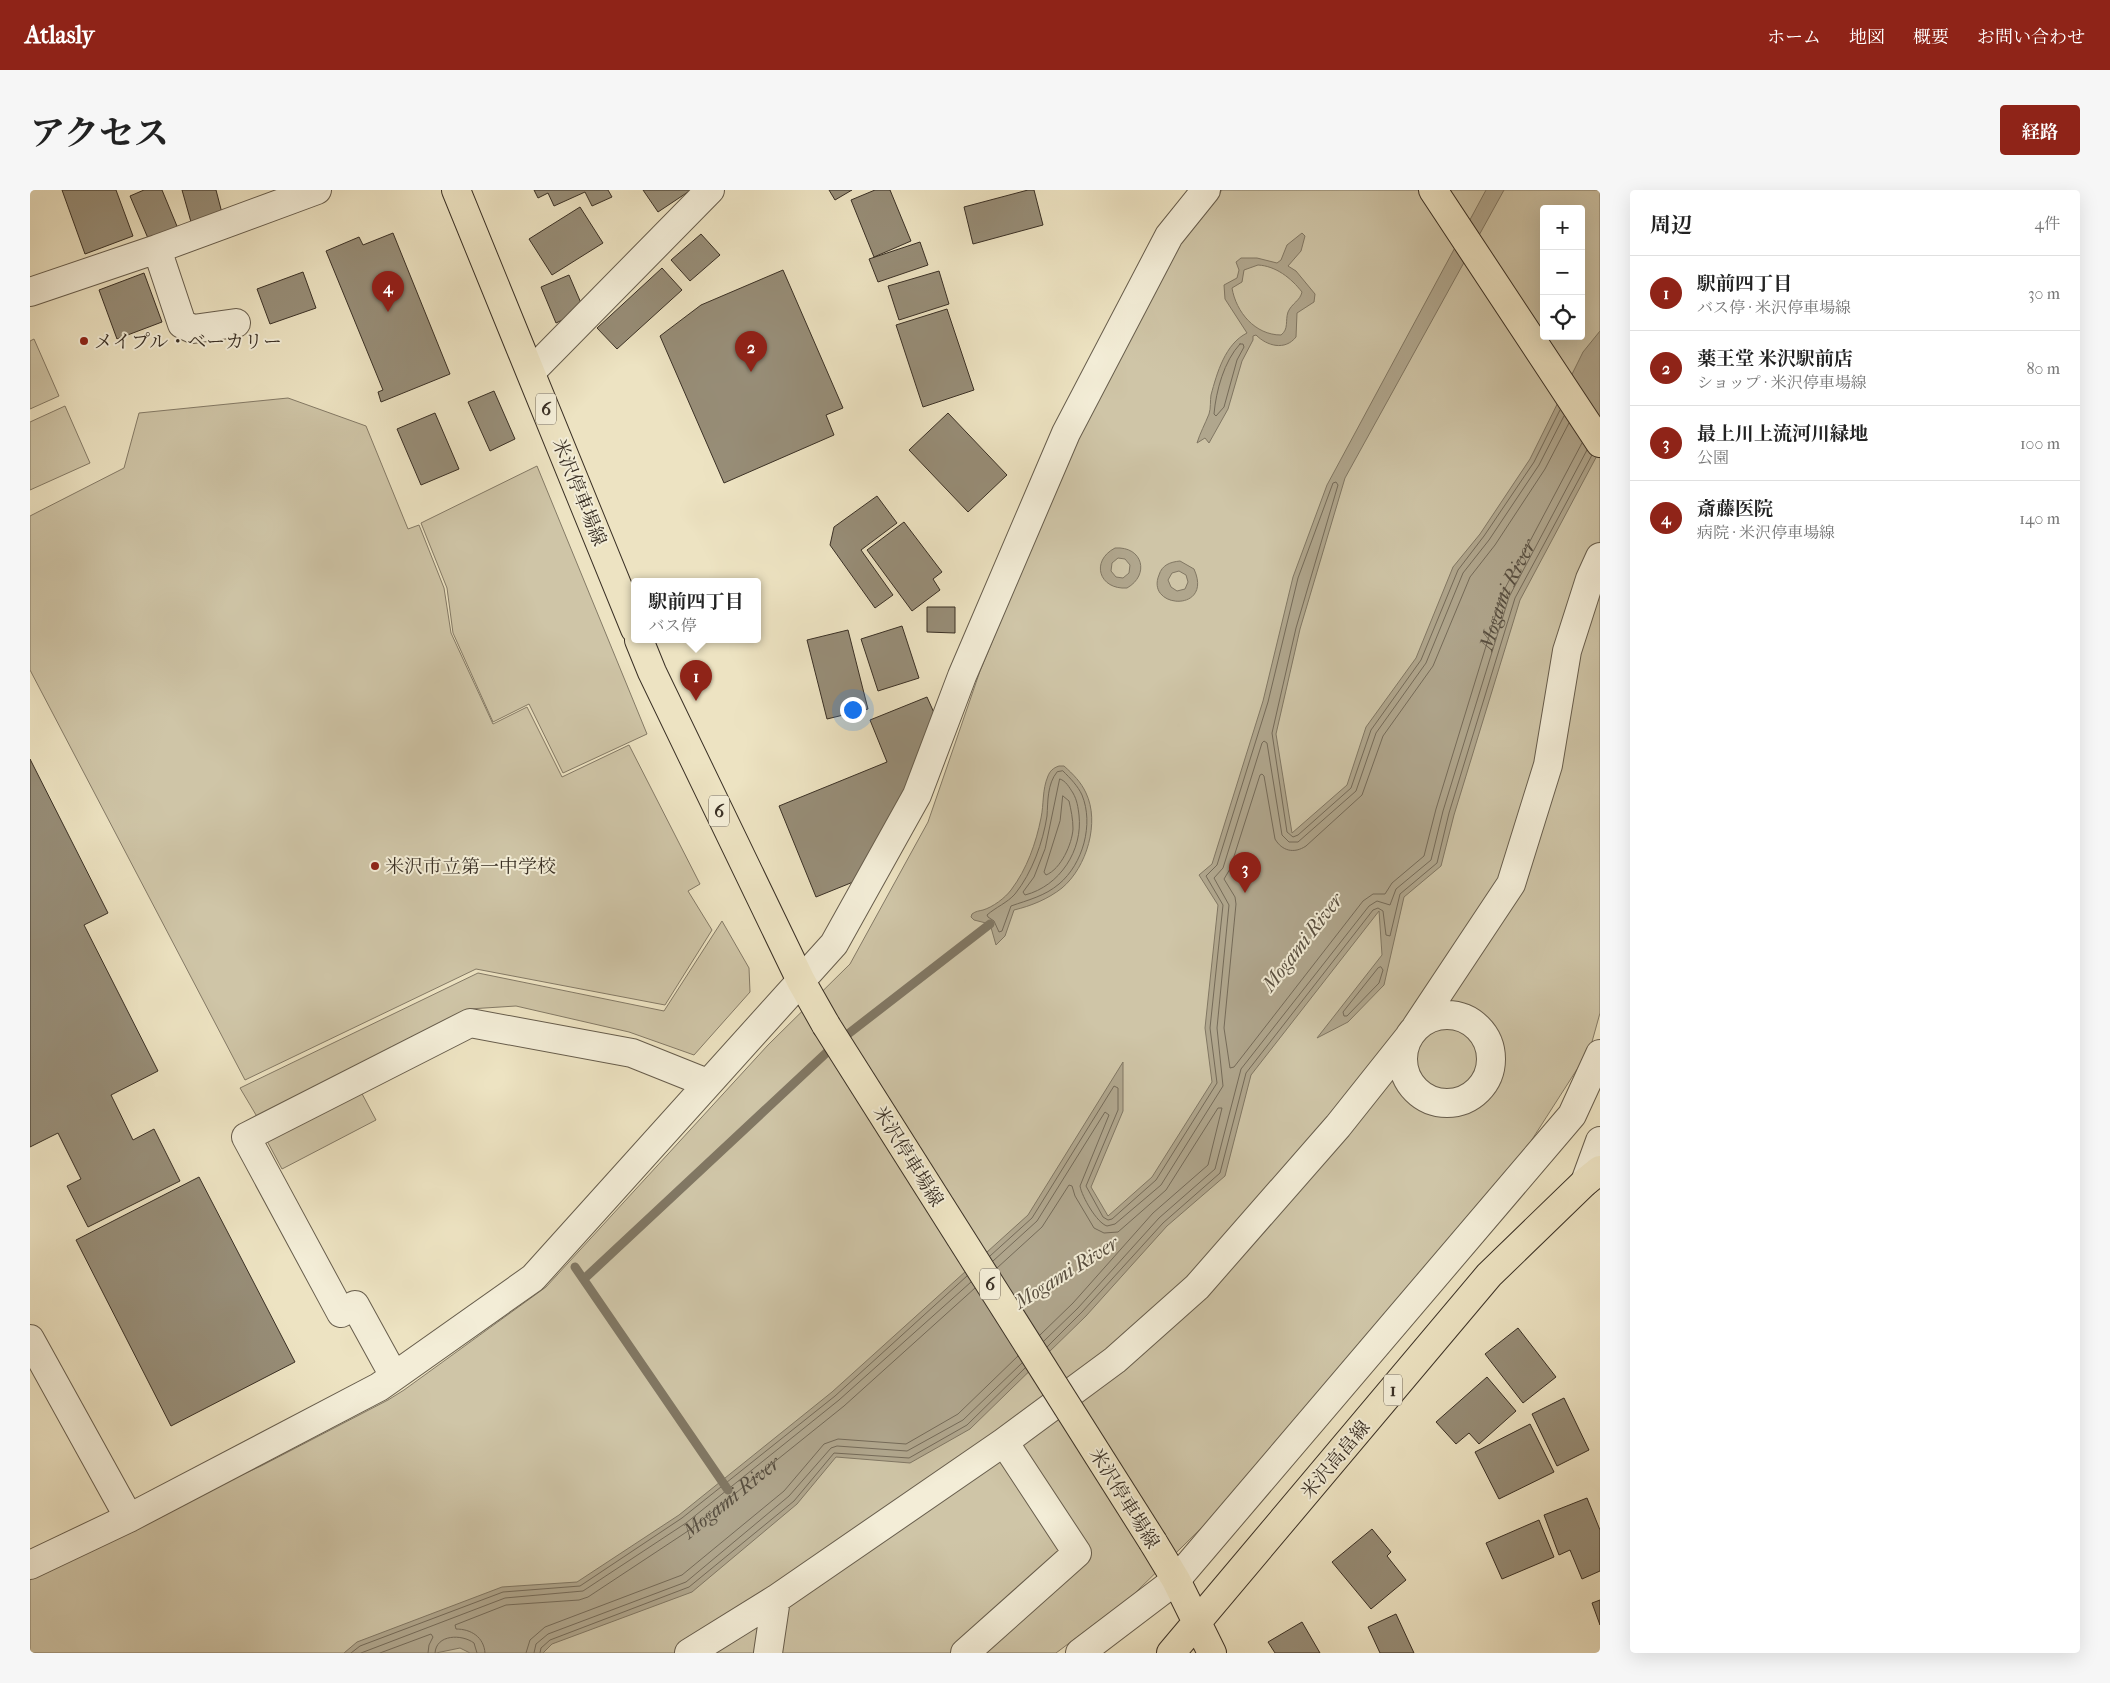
<!DOCTYPE html>
<html lang="ja">
<meta charset="utf-8">
<style>
:root{--surface:#fff;--page:#f6f6f6;--text:#222;--muted:#767676;--line:#e0e0e0;--accent:#8f2418}
body{margin:0;font-family:"IM FELL French Canon","Noto Serif JP",serif;background:var(--page);color:var(--text)}
.controls{position:absolute;right:15px;top:15px;display:grid;overflow:hidden;border-radius:5px;box-shadow:0 5px 20px #0002}
.controls button{width:45px;height:45px;display:grid;place-items:center;padding:0;border:0;border-bottom:1px solid var(--line);background:var(--surface);color:var(--text);font:25px sans-serif}
.you{position:absolute;left:822px;top:519px;width:18px;height:18px;margin:-12px;border:4px solid #fff;border-radius:50%;background:#1a73e8;box-shadow:0 0 0 8px #1a73e833}
.badge{display:grid;place-items:center;width:32px;height:32px;border-radius:50%;background:var(--accent);color:#fff;font-size:16px;font-weight:700}
.pin{position:absolute;translate:-50% -41px;filter:drop-shadow(0 1px 2px #0008)}
.pin::after{content:'';position:absolute;top:26px;width:18px;height:15px;background:inherit;clip-path:polygon(0 0,100% 0,50% 100%)}
.popup{position:absolute;left:601px;top:388px;width:130px;height:65px;box-sizing:border-box;display:grid;place-content:center;border-radius:5px;background:var(--surface);filter:drop-shadow(0 1px 4px #0005);font-size:16px;white-space:nowrap;color:var(--muted)}
.popup b{font-size:19px;color:var(--text)}
.popup::after{content:'';position:absolute;left:50%;top:100%;margin-left:-10px;border:10px solid transparent;border-top-color:var(--surface)}
.list{margin:0;padding:0;list-style:none}
h2{display:flex;justify-content:space-between;align-items:center;height:65px;margin:0;padding:0 20px;font-size:21px}
h2 small{font-size:16px;font-weight:400;color:var(--muted)}
.list li{display:grid;grid-template-columns:32px 1fr auto;gap:15px;align-items:center;box-sizing:border-box;height:75px;padding:0 20px;border-top:1px solid var(--line)}
.list b{display:block;font-size:19px;white-space:nowrap}
.list p{margin:0;font-size:16px;white-space:nowrap;color:var(--muted)}
.list em{font-size:16px;font-style:normal;color:var(--muted)}
.icon{flex:none;width:28px;height:28px;fill:none;stroke:currentColor;stroke-width:2;stroke-linecap:round;stroke-linejoin:round}
.map{position:relative;flex:none;width:1570px;height:1463px;overflow:hidden;border-radius:5px}
header{display:flex;align-items:center;gap:30px;box-sizing:border-box;height:70px;padding:0 25px;background:var(--accent);color:#fff}
header strong{font-size:24px}
nav{display:flex;gap:28px;margin-inline-start:auto;font-size:18px}
.intro{display:flex;align-items:center;justify-content:space-between;box-sizing:border-box;height:120px;padding:0 30px}
h1{margin:0;font-size:35px}
.button{padding:12px 22px;border-radius:5px;background:var(--accent);color:#fff;font-size:18px;font-weight:700}
main{display:flex;gap:30px;padding:0 30px}
aside{flex:1;background:var(--surface);border-radius:5px;box-shadow:0 5px 20px #0002}
.map>svg:first-child{display:block}
</style>
<header>
<strong>Atlasly</strong>
<nav><a>ホーム</a><a>地図</a><a>概要</a><a>お問い合わせ</a></nav>
</header>
<div class="intro"><h1>アクセス</h1><a class="button">経路</a></div>
<main>
<div class="map">
<svg width="1570" height="1463" viewBox="0 0 1570 1463">
<rect width="100%" height="100%" fill="#ede3c2"/>
<filter id="stains"><feTurbulence type="fractalNoise" baseFrequency=".004" numOctaves="4"/><feColorMatrix values="0 0 0 0 .2 0 0 0 0 .09 0 0 0 0 .02 0 0 0 .5 -.17"/></filter>
<radialGradient id="worn" r=".72"><stop offset=".6" stop-color="#630" stop-opacity="0"/><stop offset="1" stop-color="#630" stop-opacity=".3"/></radialGradient>
<path fill="#cfc5a7" stroke="#847a66" fill-rule="evenodd" d="M1192 0H1570V823L1560 859 1487 973 1204 1306 1102 1406 1026 1463H0V1383L92 1339 231 1276 358 1210 374 1200 516 1097 738 855 820 774 898 632 950 481 1047 247 1154 47ZM1514 19H1551V146H1514Z
M4 149 29 206 0 219V151Z
M258 208 336 236 378 339 389 335 414 398 421 443 463 534 497 517 532 587 599 555 670 694 658 701 682 740 635 815 446 779 215 890 0 480V326L94 278 109 223Z
M35 216 60 273 0 300V232Z
M507 276 617 544 533 583 499 514 463 532 423 443 417 398 391 333Z
M692 731 719 778 720 802 664 865 599 842 486 816 439 819 229 930 210 898 448 783 634 821Z
M330 900 346 930 252 979 236 949Z"/>
<path fill="#b0a68d" stroke="#817763" fill-rule="evenodd" d="M1456 0H1474L1315 288 1270 439 1246 544 1262 643 1317 595 1336 537 1386 468 1423 377 1450 344 1500 269 1553 162 1570 141V260L1490 410 1424 625 1411 676 1374 707 1354 795 1318 832 1287 848 1352 765 1349 721 1221 885 1195 986 1137 1036 1056 1126 940 1239 880 1273 806 1267 767 1314 662 1402 522 1454 513 1463H440L430 1458 406 1463H314L327 1452 472 1397 547 1392 649 1325 802 1202 998 1025 1093 872V921L1061 997 1078 1026 1122 987 1182 892 1175 838 1188 715 1169 685 1182 674 1233 511 1263 387 1297 295Z
M1272 43 1275 46 1271 61 1258 76 1266 81 1285 104 1284 112 1267 123 1266 147C1255 161 1237 156 1226 145L1223 146V150L1212 171 1198 219 1179 253 1175 248 1167 253C1170 243 1175 234 1179 224 1181 218 1180 211 1181 205 1187 183 1195 154 1217 143L1195 109 1194 95 1207 88 1209 80 1206 72 1211 68H1227L1247 73 1251 70 1257 55ZM1228 75C1246 76 1261 88 1272 102 1270 111 1262 113 1258 122 1255 131 1259 139 1251 145 1225 145 1206 122 1202 98L1212 92 1214 80Z
M1085 358C1113 356 1120 385 1097 398 1069 400 1060 371 1085 358ZM1088 368 1095 369 1100 375 1099 383 1093 388 1086 387 1081 381 1082 373Z
M1150 371 1164 379C1184 423 1115 419 1129 385 1132 375 1140 372 1150 371ZM1149 381 1156 385 1158 392 1155 399 1147 401 1141 397 1138 390 1142 383Z
M1029 576H1034C1043 584 1051 592 1056 603 1070 632 1057 677 1032 698 1018 709 1001 716 984 720L975 746 966 755 960 734 944 730 941 727 942 724C946 721 949 721 953 720 963 717 975 708 981 700 997 679 1006 653 1011 628 1014 614 1012 600 1018 586 1020 581 1023 578 1029 576Z"/>
<g fill="none" stroke-linecap="round" stroke-linejoin="round">
<g stroke="#756b59" stroke-width="1">
<path d="M1210 154H1213L1214 157 1207 170 1194 217 1186 226 1184 224C1186 201 1194 171 1210 154Z"/>
<path id="s1" d="M1539 233 1515 279 1465 355 1440 387 1403 476 1353 546 1332 605 1276 656C1264 664 1252 661 1245 649L1234 586 1232 584 1230 585 1200 679 1194 689 1205 707 1206 714 1194 838 1200 878 1204 877 1333 711 1343 704H1355L1362 693 1394 666 1406 619 1472 404 1552 253"/>
<path d="M1033 581C1040 588 1048 596 1052 605 1064 634 1053 674 1029 694 1015 706 998 710 981 716L972 741 969 742 964 731 958 727 957 725C966 717 977 713 985 704 1002 683 1013 652 1017 626 1018 612 1017 594 1027 582Z"/>
<path d="M1030 589C1036 591 1039 597 1043 603 1047 610 1048 617 1049 625 1053 660 1030 696 995 705L993 702 1004 687 1015 659Z"/>
<path d="M1033 606 1039 611C1041 620 1043 629 1043 639 1042 654 1031 679 1016 685L1014 682 1030 631Z"/>
<path d="M1351 777 1353 780 1349 793 1317 826H1314L1313 822 1348 778Z"/>
<path d="M960 1066 1002 1028 1084 896 1088 898V920L1056 996 1073 1027 1078 1030 1082 1029 1126 990 1187 893 1180 838 1193 715 1176 686 1187 675 1238 512 1268 388 1303 293 1306 292 1308 295 1266 438 1242 543 1257 642 1263 647 1268 645 1321 598 1341 540 1391 470 1428 380 1454 346 1504 272 1530 220"/>
<path d="M963 1071 1007 1031 1075 922 1079 925 1050 996C1052 1007 1067 1033 1077 1036L1085 1034 1131 995 1193 896 1187 838 1199 715 1184 688 1193 678 1232 553 1234 551 1237 553 1252 645 1259 652H1268L1326 601 1346 543 1396 473 1433 383 1459 350 1509 275 1534 226"/>
<path d="M967 1078 1012 1037 1039 995 1042 996 1045 1006 1064 1038 1074 1043 1088 1042 1136 1000 1188 918H1192L1178 975 1123 1023 1043 1113 1010 1145"/>
<path d="M1014 1151 1048 1118 1129 1028 1185 979 1211 879 1339 716 1347 711 1360 715 1366 699 1401 670 1413 621 1479 407 1557 260"/>
<path d="M1017 1157 1052 1122 1133 1033 1190 983 1216 883 1343 720 1348 718 1353 721 1356 745 1360 746 1370 704 1407 673 1419 623 1485 408 1562 265"/>
<path d="M321 1463 330 1456 473 1402 550 1396 652 1328 805 1206 937 1086"/>
<path d="M331 1463 475 1408 553 1401 656 1333 809 1210 941 1092"/>
<path d="M350 1463 401 1444 403 1447 399 1455 398 1463"/>
<path d="M405 1463C406 1444 432 1444 444 1453L447 1463"/>
<path id="s2" d="M455 1463C454 1447 441 1439 426 1439L425 1435 476 1415 549 1410 558 1407 661 1339 814 1216 945 1098"/>
<path d="M496 1463 500 1450 515 1437 652 1385 754 1301 794 1254 808 1249 876 1254 928 1224 988 1166"/>
<path d="M504 1463 506 1454 518 1444 656 1392 759 1306 801 1258 807 1256 877 1261 933 1230 992 1173"/>
<path d="M510 1463 511 1458 520 1450 659 1397 764 1311 804 1263 879 1268 937 1235 995 1178"/>
</g>
<path stroke="#817763" stroke-width="9" d="M545 1077 698 1300
M554 1089 809 851 960 734"/>
</g>
<path fill="#978d77" stroke="#3a3025" d="M32 0H86L103 46 55 64Z
M114 0H132L149 41 120 53 100 6Z
M152 0H186L192 23 161 32Z
M504 0H578L582 7 562 16 555 2 524 16 518 3 508 8Z
M613 0H661L628 22Z
M799 0H822L805 10Z
M845 0H860L881 51 844 67 821 10Z
M998 0H1004L1013 35 943 54 934 17Z
M550 17 573 53 522 85 499 49Z
M363 43 420 184 351 212 348 202 353 200 296 61 329 47 333 55Z
M671 44 690 65 660 91 641 70Z
M890 52 898 75 848 92 839 69Z
M632 78 652 100 587 159 567 138Z
M753 80 813 218 796 225 804 245 694 293 630 146 671 115Z
M909 81 919 114 869 130 858 96Z
M273 82 286 118 240 134 227 99Z
M114 83 132 132 87 149 69 100Z
M539 85 554 120 526 133 511 97Z
M917 119 944 200 893 217 866 135Z
M464 201 485 249 460 261 438 212Z
M405 223 429 279 391 295 367 239Z
M918 223 977 285 938 322 879 260Z
M847 306 867 333 831 360 863 405 845 418 800 355 804 337Z
M874 332 912 382 903 389 910 400 882 421 837 360Z
M897 417H925V443L897 442Z
M872 436 889 488 848 501 831 449Z
M818 440 838 519 797 529 777 450Z
M897 507 909 534 833 688 786 707 749 616 857 572 840 530Z
M0 569 78 723 54 735 128 881 81 905 103 950 124 939 150 991 58 1037 37 996 51 989 28 943 0 957Z
M169 987 265 1172 141 1236 46 1050Z
M1488 1138 1526 1187 1493 1213 1455 1164Z
M1457 1187 1486 1221 1449 1254 1439 1243 1426 1254 1406 1232Z
M1534 1208 1559 1260 1527 1276 1502 1224Z
M1500 1234 1524 1282 1469 1309 1445 1262Z
M1557 1308 1570 1340V1381L1552 1389 1540 1360 1529 1365 1514 1325Z
M1509 1330 1524 1367 1472 1389 1456 1353Z
M1342 1339 1361 1362 1357 1366 1376 1390 1341 1419 1302 1372Z
M1570 1410V1435L1562 1413Z
M1366 1424 1384 1463H1350L1338 1437Z
M1272 1432 1290 1463H1245L1238 1452Z"/>
<g fill="none" stroke-linecap="round" stroke-linejoin="round">
<g stroke="#675d4c" stroke-width="30">
<path id="minor" d="M127 59 152 134 163 139 206 133
M0 102 127 59 287 0
M501 182 680 0
M1373 869a44 44 0 1 1 88 0a44 44 0 1 1-88 0Z
M1386 837 1481 694 1518 575 1537 461 1560 389 1570 367
M1555 992 1570 951
M0 1149 99 1328
M364 1186 325 1115 311 1123 216 947 440 833 602 863 677 893
M0 1375 99 1328 349 1197 503 1088 804 754 887 605 932 486 1036 243 1139 46 1176 0
M659 1463 746 1409 974 1252
M738 1463 746 1409
M935 1463 1047 1363 974 1252 1085 1170 1167 1097 1308 936 1378 848
M1050 1463 1146 1390 1542 925 1570 864"/>
</g>
<g stroke="#3a3025" stroke-width="30">
<path id="major" d="M426 0 605 439
M1403 0 1570 253
M609 450 622 482 771 791 796 835
M1123 1352 1146 1390 1182 1463
M1141 1463 1459 1085 1555 992 1570 980"/>
</g>
<use href="#minor" stroke="#f3edd7" stroke-width="28"/>
<use href="#major" stroke="#ede3c2" stroke-width="28"/>
<g stroke="#3a3025" stroke-width="30" stroke-linecap="butt">
<path id="major-bridge" d="M796 835 1123 1352"/>
</g>
<use href="#major-bridge" stroke="#ede3c2" stroke-width="28"/>
</g>
<g fill="#8f2418" stroke="#f3edd7" stroke-width="2">
<circle cx="54" cy="151" r="5"/>
<circle cx="345" cy="676" r="5"/>
</g>
<g text-anchor="middle" stroke-width="4" stroke-linejoin="round" paint-order="stroke">
<g fill="#f3edd7" stroke="#72695a" stroke-width="1">
<rect x="506" y="203.5" width="20" height="31" rx="4"/>
<rect x="679" y="605.5" width="20" height="31" rx="4"/>
<rect x="950" y="1078.5" width="20" height="31" rx="4"/>
<rect x="1354" y="1184.5" width="18" height="31" rx="4"/>
</g>
<g font-size="18" font-weight="bold" fill="#3a3025">
<text x="516" y="225">6</text>
<text x="689" y="627">6</text>
<text x="960" y="1100">6</text>
<text x="1363" y="1206">1</text>
</g>
<g font-size="19" fill="#3a3025" stroke="#f3edd7" text-anchor="start">
<text x="64" y="158">メイプル・ベーカリー</text>
<text x="355" y="683">米沢市立第一中学校</text>
</g>
<g font-size="19" fill="#3a3025" stroke="#f3edd7">
<text transform="translate(550 302) rotate(68)" y="7">米沢停車場線</text>
<text transform="translate(879 966) rotate(58)" y="7">米沢停車場線</text>
<text transform="translate(1305 1269) rotate(-50)" y="7">米沢高畠線</text>
<text transform="translate(1095 1308) rotate(58)" y="7">米沢停車場線</text>
</g>
<g font-size="20" font-style="italic" fill="#584e3f" stroke="#f3edd7">
<text dy="7" stroke="none"><textPath href="#s1" startOffset="1481">Mogami River</textPath></text>
<text transform="translate(1272 752) rotate(-52)" y="7">Mogami River</text>
<text transform="translate(1036 1082) rotate(-32)" y="7">Mogami River</text>
<text dy="7" stroke="none"><textPath href="#s2" startOffset="358">Mogami River</textPath></text>
</g>
</g>
<rect width="100%" height="100%" filter="url(#stains)"/>
<rect width="100%" height="100%" fill="url(#worn)"/>
</svg>
<div class="controls">
<button>+</button>
<button>−</button>
<button><svg class="icon" aria-label="locate" viewBox="0 0 24 24"><circle cx="12" cy="12" r="6"/><path d="M12 2v4M12 18v4M2 12h4M18 12h4"/></svg></button>
</div>
<div class="you"></div>
<div class="pin badge" style="left:666px;top:511px">1</div>
<div class="popup"><b>駅前四丁目</b>バス停</div>
<div class="pin badge" style="left:721px;top:182px">2</div>
<div class="pin badge" style="left:1215px;top:703px">3</div>
<div class="pin badge" style="left:358px;top:122px">4</div>
</div>
<aside>
<h2>周辺<small>4件</small></h2>
<ul class="list">
<li><span class="badge">1</span><div><b>駅前四丁目</b><p>バス停 · 米沢停車場線</p></div><em>30 m</em></li>
<li><span class="badge">2</span><div><b>薬王堂 米沢駅前店</b><p>ショップ · 米沢停車場線</p></div><em>80 m</em></li>
<li><span class="badge">3</span><div><b>最上川上流河川緑地</b><p>公園</p></div><em>100 m</em></li>
<li><span class="badge">4</span><div><b>斎藤医院</b><p>病院 · 米沢停車場線</p></div><em>140 m</em></li>
</ul>
</aside>
</main>
